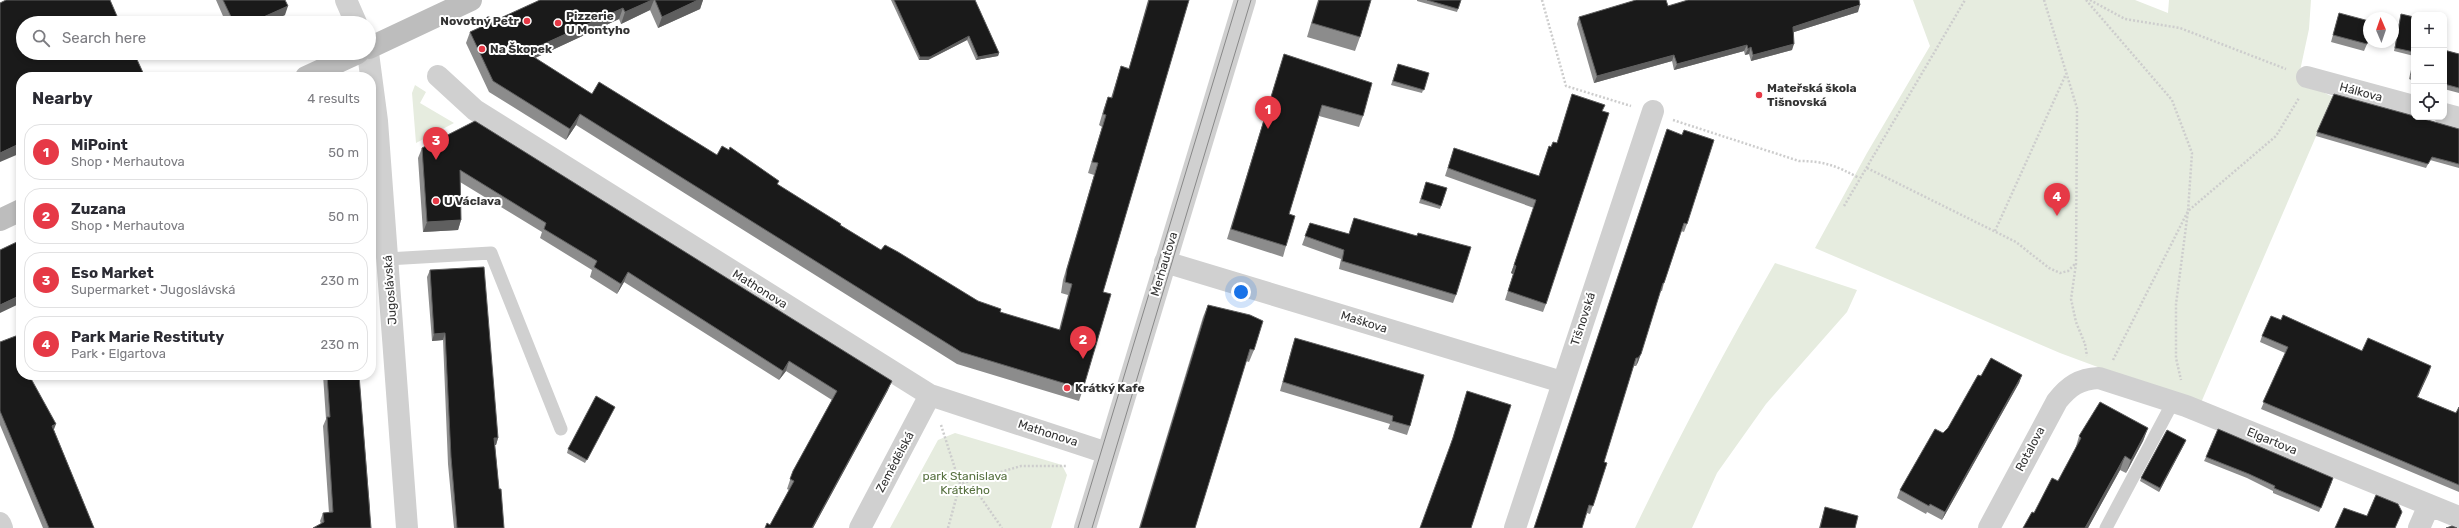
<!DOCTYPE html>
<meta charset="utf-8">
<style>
:root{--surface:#fff;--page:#f2f2f3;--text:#2b2b33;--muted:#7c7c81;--line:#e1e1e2;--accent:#e63946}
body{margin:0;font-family:Rubik,sans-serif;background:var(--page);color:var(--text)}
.controls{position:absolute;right:12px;top:12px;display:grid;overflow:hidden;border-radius:8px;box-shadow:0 2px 6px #0003}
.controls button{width:36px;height:36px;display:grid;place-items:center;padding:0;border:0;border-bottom:1px solid var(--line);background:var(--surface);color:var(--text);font:20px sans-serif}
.compass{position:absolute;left:2363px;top:12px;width:36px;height:36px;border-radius:50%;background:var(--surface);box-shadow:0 2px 6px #0003;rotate:358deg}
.you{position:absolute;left:1241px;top:292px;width:14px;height:14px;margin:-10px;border:3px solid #fff;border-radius:50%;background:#1a73e8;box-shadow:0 0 0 6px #1a73e833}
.badge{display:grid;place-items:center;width:26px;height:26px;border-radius:50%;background:var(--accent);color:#fff;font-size:13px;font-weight:700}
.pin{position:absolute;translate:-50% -33px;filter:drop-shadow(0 1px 2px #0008)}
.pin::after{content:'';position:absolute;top:21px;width:14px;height:12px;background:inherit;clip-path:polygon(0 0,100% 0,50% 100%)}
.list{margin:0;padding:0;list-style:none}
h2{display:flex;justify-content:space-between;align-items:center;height:52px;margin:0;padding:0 16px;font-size:17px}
h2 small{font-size:13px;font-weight:400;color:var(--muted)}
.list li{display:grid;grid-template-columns:26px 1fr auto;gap:12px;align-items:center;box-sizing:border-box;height:56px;margin:0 8px 8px;padding:0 8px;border:1px solid var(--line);border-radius:16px}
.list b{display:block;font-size:15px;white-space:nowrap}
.list p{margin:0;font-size:13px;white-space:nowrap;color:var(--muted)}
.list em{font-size:13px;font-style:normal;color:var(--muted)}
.icon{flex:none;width:22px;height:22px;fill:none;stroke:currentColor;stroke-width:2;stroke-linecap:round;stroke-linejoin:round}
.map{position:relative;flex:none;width:2459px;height:528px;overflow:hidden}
.search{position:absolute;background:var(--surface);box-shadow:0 2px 6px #0003;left:16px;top:16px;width:360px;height:44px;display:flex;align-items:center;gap:10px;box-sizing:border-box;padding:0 14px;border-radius:22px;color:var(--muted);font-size:15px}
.panel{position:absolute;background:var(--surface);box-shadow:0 2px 6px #0003;left:16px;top:72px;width:360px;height:308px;border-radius:16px}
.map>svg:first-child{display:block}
</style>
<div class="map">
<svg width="2459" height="528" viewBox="0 0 2459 528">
<rect width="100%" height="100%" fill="#fff"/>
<path fill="#e6ecdf" d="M1913 0H2135L2168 13 2169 0H2311L2309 29 2298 80 2333 97 2200 405 2060 353 1815 248 1867 153 1930 46Z
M415 85 426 92 420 103 454 123 416 143 412 93Z
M1775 263 1857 290 1847 312 1766 404 1717 473 1692 528H1635C1678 438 1725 350 1775 263Z
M955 433 1062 465 1067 475 1051 528H890L938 440Z"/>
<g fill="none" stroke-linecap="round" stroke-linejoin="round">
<path stroke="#cdcdcd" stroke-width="2.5" stroke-dasharray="2 2" stroke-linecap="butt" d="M1542 0 1566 86 1631 106
M2044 0 2077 108 2076 264 2071 299 2076 322 2085 344
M2086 0 2172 100 2192 153 2188 211 2176 304V358L2181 380
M2090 0 2125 19 2180 28 2286 69
M1673 120 1799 161C1824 161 1837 166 1859 178
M1867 168 2016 242 2049 268 2060 273 2068 271 2075 264
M1844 206 1965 0
M1995 231 2066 74
M2085 344 2087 356
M2113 360 2188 211 2276 136 2299 98
M941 425 960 484 977 492 1002 528
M948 528 960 484 1021 466H1067"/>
<path stroke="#d0d0d0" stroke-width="13" d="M387 259 491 253 561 429
M2106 528 2173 402"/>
<path stroke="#d0d0d0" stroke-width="22" d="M346 0 356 23
M368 53 377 121 407 528
M438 76 475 110 930 395 1107 453
M2307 77 2414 106
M2444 114 2459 118
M1165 262 1562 382
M0 523 2 528
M860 528 930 395
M1515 528 1653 111
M1989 528 2057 401C2069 386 2079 379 2099 378L2186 406 2459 517
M2419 528 2429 505"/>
<path stroke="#d0d0d0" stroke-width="22" d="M1085 528 1245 0"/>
<path stroke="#bdbdbd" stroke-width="22" d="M369 48 471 0
M306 77 358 53
M0 220 21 210"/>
<path stroke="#888" stroke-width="1" d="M1078 528 1238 0
M1092 528 1251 0"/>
</g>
<path fill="#8c8c8c" d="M216 0H285V15L267 23H226Z
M540 0H703L700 9 658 28 650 10 621 24 619 19 535 58 592 94 717 155 779 181 777 184 840 225 881 250 978 301 1000 312 1059 330 1068 295 1061 293 1063 280 1094 175 1088 173 1102 127 1099 125 1104 108 1108 97 1111 98 1121 66 1129 68 1148 0H1189L1103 292 1083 389 1079 401 957 364 576 125 566 140 489 92 466 43 470 32Z
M891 0H975L999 53 998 56 976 60 967 40 928 60H919Z
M1318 0H1371L1360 37 1355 51 1307 37Z
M1417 0H1461L1457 12 1417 1Z
M1668 6 1858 12 1794 32 1792 50 1751 61 1749 54 1745 55 1744 51 1674 70 1672 61 1594 83 1577 24 1579 17Z
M2339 13 2367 44 2364 51 2331 42Z
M2401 14 2414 17V56L2394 51 2400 18Z
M2444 50 2459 54V93L2444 89Z
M1284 54 1363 116 1359 127 1319 116 1289 214 1286 246 1283 257 1227 239 1281 64Z
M2414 56V81L2409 79Z
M1398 64 1429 73 1422 93 1391 85Z
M1572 94 1602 111 1546 304 1543 312 1505 300 1513 274 1511 273 1534 208 1445 176 1454 148 1539 176 1551 147 1557 143Z
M2459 129V168L2430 160 2426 168 2316 136 2317 132Z
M1664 137 1687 224 1684 232 1681 231 1664 283 1662 291H1660L1638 362 1636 366H1633L1604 462 1607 463 1590 514 1587 513Z
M422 148 888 390 813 528H765L770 525 789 490 787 489 793 471 832 400 786 371 779 380 624 282 617 294 590 277 592 270 540 238 542 232 460 182 461 220 458 230 423 232 418 158Z
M1426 182 1447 188 1440 209 1419 203Z
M1354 218 1416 236 1418 233 1456 295 1453 303 1339 269 1341 259 1302 245 1310 223 1349 234Z
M430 270 498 438 496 445H495L499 489 504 528H454L448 464 443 340 432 341 427 277Z
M1208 305 1254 350 1249 362 1246 361 1195 528H1139L1203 317Z
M2281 320 2362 351 2431 366 2418 397 2456 413 2459 407V492L2261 409 2285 353 2260 342 2262 336Z
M1295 338 1410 426 1407 435 1388 429 1390 424 1280 391 1292 347Z
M0 342 30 377 54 430 94 528H43L0 425Z
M176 375H201L200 378 177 380Z
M323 375H359L370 509 321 524 320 521 323 513H329L323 426 326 419Z
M2022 375 2019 383 1942 520 1927 512 1926 514 1897 498 1900 490 1948 428 1981 376Z
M1467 391 1471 528 1450 446Z
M615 407 585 463 567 453 568 449Z
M2148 428 2143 441 2126 473 2120 470 2088 528H2023L2058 481 2075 450 2079 436Z
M2186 440 2159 492 2140 481 2141 478Z
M2206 457 2332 482 2319 512 2273 493V491L2247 478 2204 461Z
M1825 507 1855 528H1819Z"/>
<path fill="#5f5f5f" d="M652 0H654L650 10 621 24 625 12Z
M698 0H703L700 9 658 28 662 17Z
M1860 5 1858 12 1791 33 1793 27Z
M288 6 285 15 267 23H250Z
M623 8 619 19 522 64 526 52Z
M969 36 967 40 928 60H919L920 57Z
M1794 44 1792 50 1751 61 1753 55Z
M1747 45 1744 51 1674 70 1677 64Z
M1751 47 1749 54 1745 55 1748 49Z
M999 53 998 56 976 60 978 57Z
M1674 55 1672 61 1594 83 1597 76Z
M580 114 576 125 566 140 570 129Z
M21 143V153L0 162V153Z
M461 220 458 230 423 232 427 222Z
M1514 265 1516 266 1513 274 1511 273Z
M628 272 624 282 617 294 621 284Z
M21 295V303L0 313V305Z
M445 333 443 340 432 341 434 334Z
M1641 354 1638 362 1636 366 1638 358Z
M789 361 786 371 779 380 783 371Z
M2431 366 2429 373 2415 403 2417 397Z
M196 375H201L200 378 177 380 179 377Z
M2022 375 2019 383 1942 520 1945 512Z
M892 381 888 390 813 528H812Z
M56 424 53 432 52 426Z
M2148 428 2143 441 2126 473 2131 460Z
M494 438H498L496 445H492Z
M2186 440 2185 443 2159 492 2160 488Z
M2125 456 2120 470 2088 528H2085Z"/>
<path fill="#1a1a1a" stroke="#5f5f5f" d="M6 0H110L120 23H23V53H134L145 77H21V143L0 153V3Z
M223 0H285L288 6 250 23H234Z
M540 0H652L625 12 623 8 526 52 592 94 599 82 717 155 722 146 729 150 730 147 779 181 777 184 841 224 840 225 881 250 885 245 898 252 978 301 1001 309 1000 312 1060 330 1072 284 1065 282 1067 269 1098 163 1092 162 1106 115 1103 114 1108 97 1112 98 1121 66 1129 69 1149 0H1189L1103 292 1111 294 1083 389 961 352 580 114 570 129 493 81 470 32Z
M655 0H698L662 17Z
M894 0H975L999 53 978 57 969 36 930 57H920Z
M1319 0H1371L1360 37 1312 23Z
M1427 0H1461L1458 9Z
M1636 0H1666L1668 6 1688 0H1859L1860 5 1793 27 1794 44 1753 55 1751 47 1748 49 1747 45 1677 64 1674 55 1597 76 1579 17Z
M2339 13 2369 21V36L2367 44 2333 35Z
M2401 14 2414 17V52L2395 48Z
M2444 50 2459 54V88L2444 84Z
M1284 54 1372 83 1363 116 1322 105 1289 214 1295 216 1286 246 1231 229Z
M2414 59V76L2411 75Z
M1398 64 1429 73 1424 90 1393 81Z
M1572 94 1605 105 1602 111 1609 113 1546 304 1508 291 1516 266 1514 265 1536 200 1448 168 1454 148 1539 176 1549 146 1551 147 1553 142 1557 143Z
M2334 94 2414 116V117H2417L2459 129V164L2432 157 2428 164 2317 132Z
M475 121 892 381 812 528H765L767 523 770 525 794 481 790 479 793 471 837 391 789 361 783 371 628 272 621 284 594 267 597 261 544 229 546 223 460 170 461 220 427 222 422 148Z
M1667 129 1682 135 1684 130 1714 140 1687 224 1684 223 1664 283H1663L1641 354 1638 358H1636L1604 462 1607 463 1593 506 1589 505 1582 528H1534Z
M1426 182 1447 188 1441 206 1421 199Z
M1354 218 1417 236 1418 233 1471 247 1456 295 1342 261 1344 250 1305 236 1310 223 1349 234Z
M21 240V295L0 305V250Z
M484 267 498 438H494L499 489H501L504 528H457L451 457 445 333 434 334 430 270Z
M1208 305 1250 315 1263 321 1254 350 1250 349 1195 528H1140Z
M2283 315 2362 351 2368 338 2431 366 2417 397 2456 413 2459 407V485L2263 402 2288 347 2262 336 2271 316 2281 320Z
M21 334V375H29L56 424 52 426 94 528H49L0 411V342Z
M1295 338 1424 375 1410 426 1392 421 1393 416 1283 382Z
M1991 358 2022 375 1945 512 1930 504 1929 506 1900 490 1935 429 1943 433 1948 428 1978 375 1981 376Z
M178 375H196L179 377Z
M327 375H359L371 528H313L324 522 323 513 333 512 327 417H330Z
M1467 391 1511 405 1471 528H1420L1453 438Z
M596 396 615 407 587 460 568 449Z
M2100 402 2148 428 2131 460 2125 456 2085 528H2023L2032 512 2034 513 2052 478 2058 481 2081 438 2079 436Z
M2218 429 2333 478 2321 508 2274 488 2275 486 2249 474 2206 457Z
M2167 430 2186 440 2160 488 2141 478Z
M2376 495 2398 504 2402 512 2395 528H2335L2344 508 2367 516Z
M1825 507 1858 516 1855 528H1820Z
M2452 526 2457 528H2446Z"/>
<g fill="#e63946" stroke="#fff" stroke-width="1.5">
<circle cx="527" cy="21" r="4"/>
<circle cx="558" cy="23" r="4"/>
<circle cx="482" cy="49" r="4"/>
<circle cx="1759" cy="95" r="4"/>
<circle cx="436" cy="201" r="4"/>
<circle cx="1067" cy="388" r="4"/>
</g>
<g text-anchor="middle" stroke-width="4" stroke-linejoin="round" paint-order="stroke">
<g font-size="12" font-weight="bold" fill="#333" stroke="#fff" text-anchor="start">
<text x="566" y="20">Pizzerie<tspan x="566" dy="14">U Montyho</tspan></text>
<text x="519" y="25" text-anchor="end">Novotný Petr</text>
<text x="490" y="53">Na Škopek</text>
<text x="1767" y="92">Mateřská škola<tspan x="1767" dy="14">Tišnovská</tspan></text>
<text x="444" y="205">U Václava</text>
<text x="1075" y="392">Krátký Kafe</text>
</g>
<g font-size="12" fill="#333" stroke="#fff">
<text transform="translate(2361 92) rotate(15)" y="4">Hálkova</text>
<text transform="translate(1164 264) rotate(-73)" y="4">Merhautova</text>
<text transform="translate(760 289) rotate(32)" y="4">Mathonova</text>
<text transform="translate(390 290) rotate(-94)" y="4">Jugoslávská</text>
<text transform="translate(1583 319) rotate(-72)" y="4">Tišnovská</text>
<text transform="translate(1364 322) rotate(17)" y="4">Maškova</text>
<text transform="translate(1048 433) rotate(18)" y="4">Mathonova</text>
<text transform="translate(2272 441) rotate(22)" y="4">Elgartova</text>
<text transform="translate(2030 449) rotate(-62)" y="4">Rotalova</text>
<text transform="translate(895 462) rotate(-62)" y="4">Zemědělská</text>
</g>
<g font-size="12" fill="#56703f" stroke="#fff">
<text x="965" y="480">park Stanislava<tspan x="965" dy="14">Krátkého</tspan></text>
</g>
</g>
</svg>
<div class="controls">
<button>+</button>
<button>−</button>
<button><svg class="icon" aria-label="locate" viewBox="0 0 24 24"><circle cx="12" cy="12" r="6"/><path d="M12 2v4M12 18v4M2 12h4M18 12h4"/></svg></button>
</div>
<svg class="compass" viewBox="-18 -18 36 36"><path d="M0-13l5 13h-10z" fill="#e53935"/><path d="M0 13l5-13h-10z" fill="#7c7c81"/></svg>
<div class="you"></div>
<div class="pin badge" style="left:1268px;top:129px">1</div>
<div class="pin badge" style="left:1083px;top:359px">2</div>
<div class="pin badge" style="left:436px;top:160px">3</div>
<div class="pin badge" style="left:2057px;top:216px">4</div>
<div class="search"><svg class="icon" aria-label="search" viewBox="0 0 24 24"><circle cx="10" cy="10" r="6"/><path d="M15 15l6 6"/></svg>Search here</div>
<section class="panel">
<h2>Nearby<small>4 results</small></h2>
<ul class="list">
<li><span class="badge">1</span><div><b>MiPoint</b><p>Shop · Merhautova</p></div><em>50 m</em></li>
<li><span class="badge">2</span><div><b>Zuzana</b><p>Shop · Merhautova</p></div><em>50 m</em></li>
<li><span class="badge">3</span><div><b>Eso Market</b><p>Supermarket · Jugoslávská</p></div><em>230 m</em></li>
<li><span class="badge">4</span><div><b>Park Marie Restituty</b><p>Park · Elgartova</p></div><em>230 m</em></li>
</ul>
</section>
</div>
